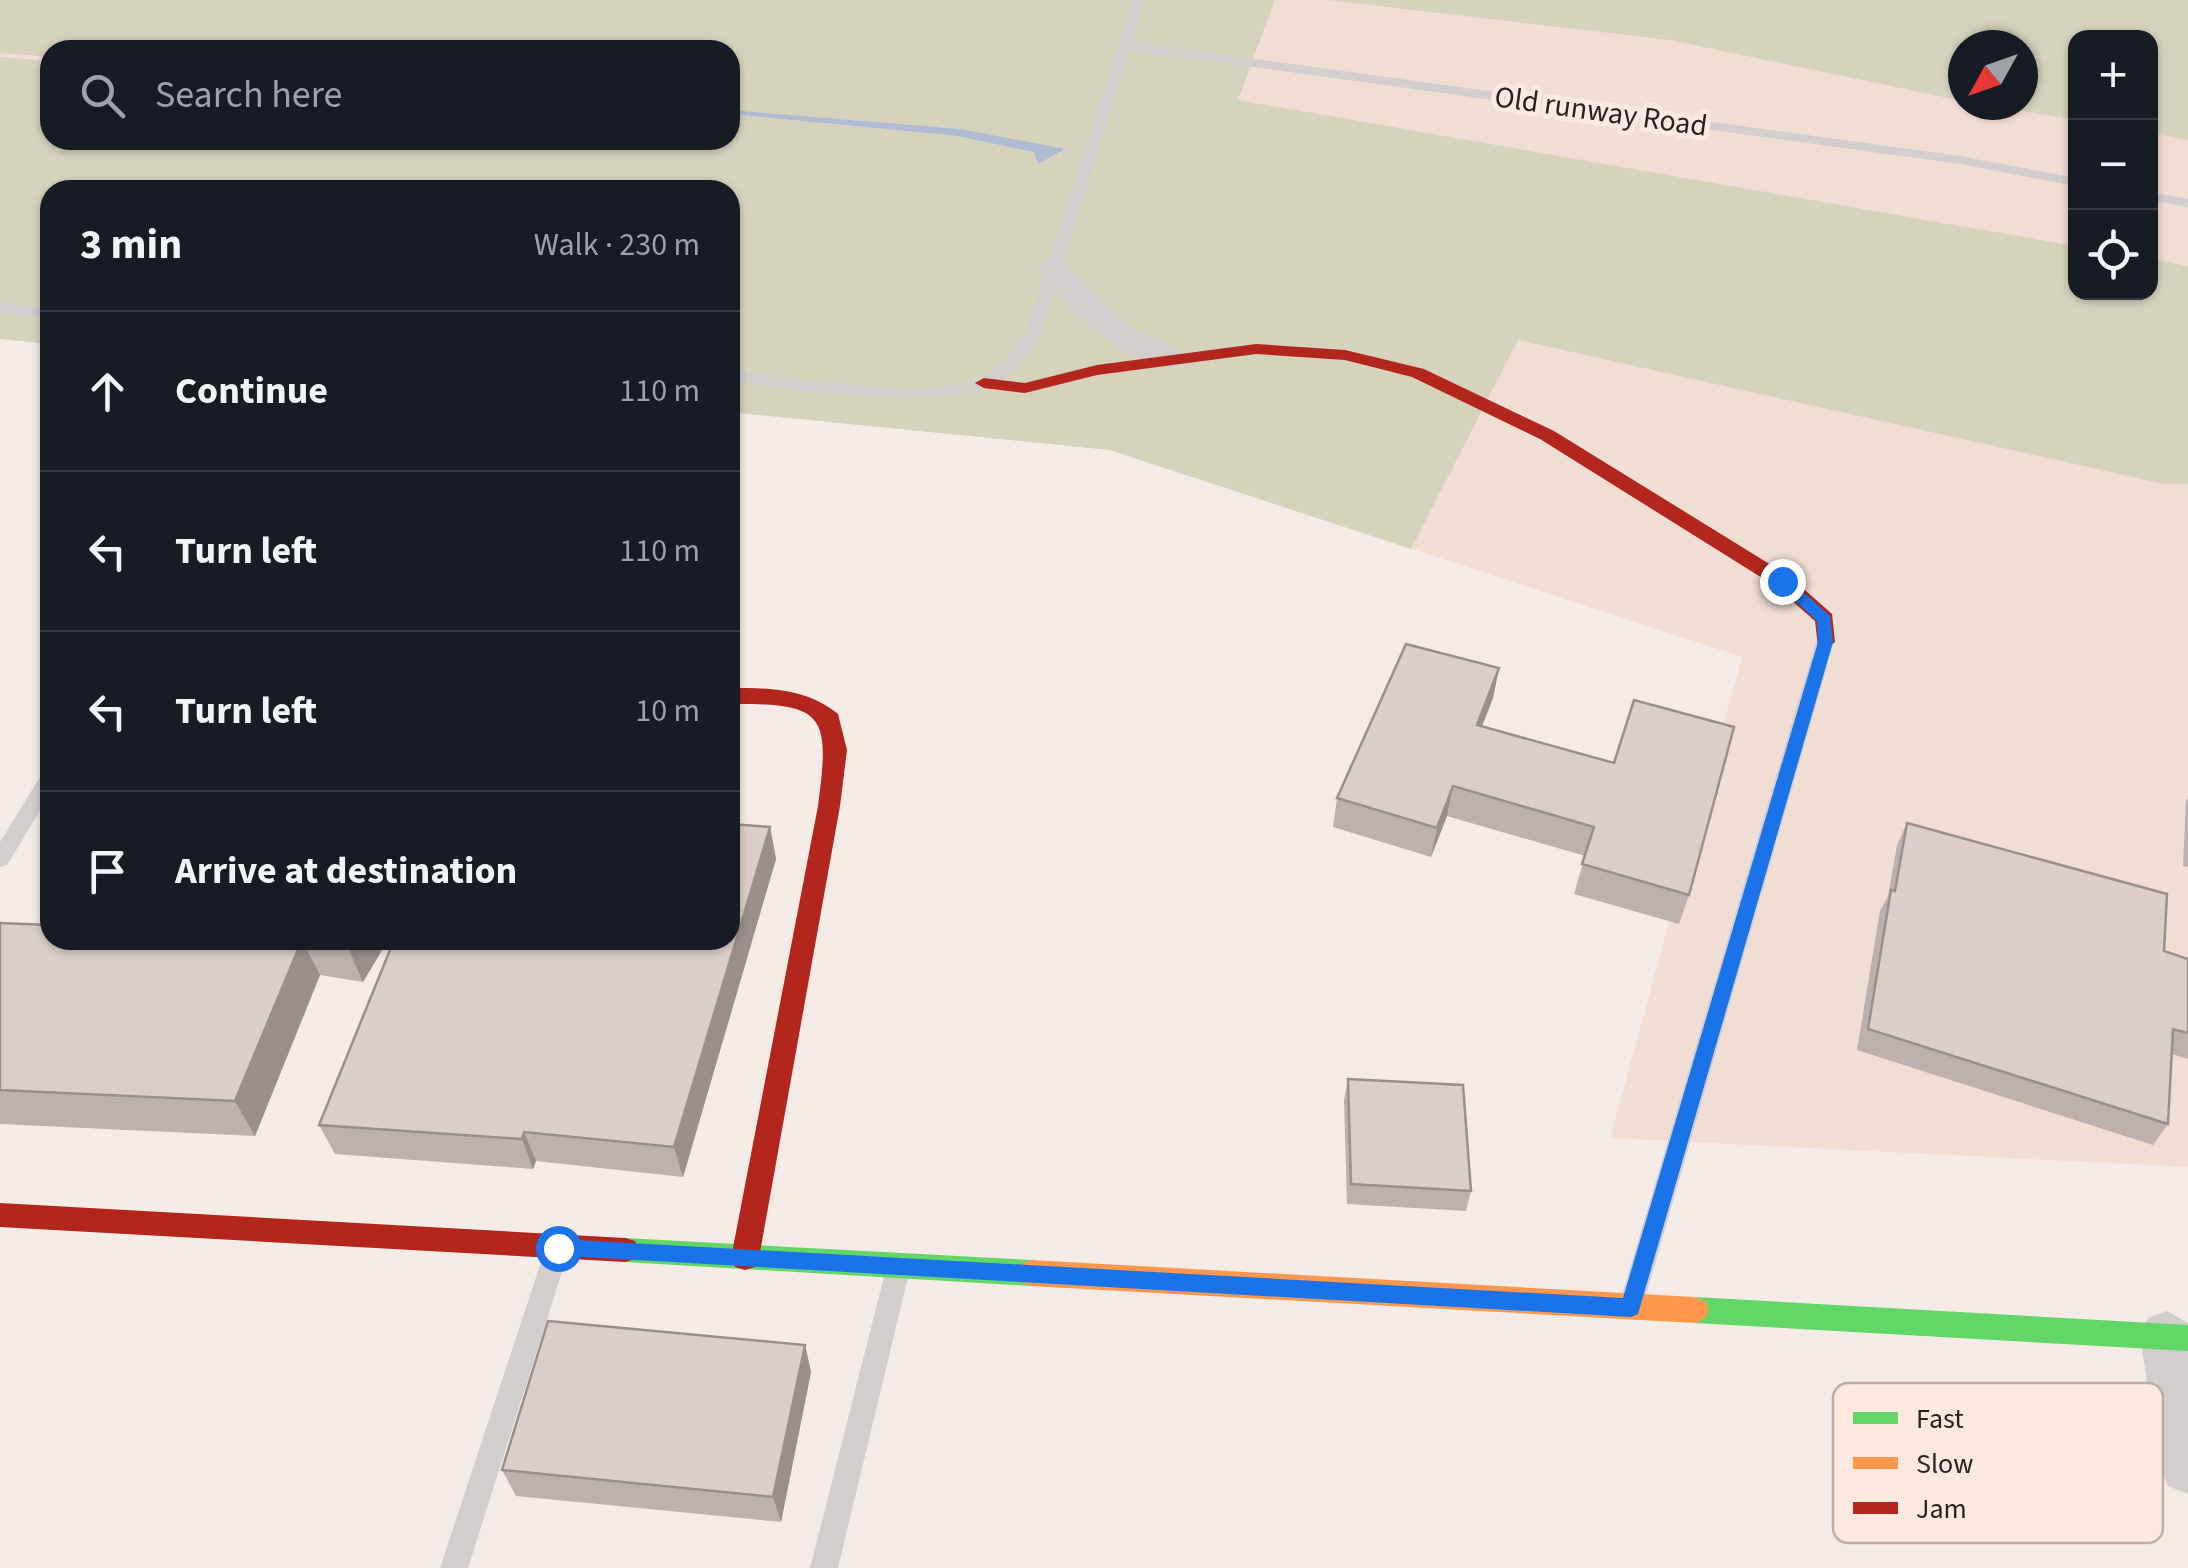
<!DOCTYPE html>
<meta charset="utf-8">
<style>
:root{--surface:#171b24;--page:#242831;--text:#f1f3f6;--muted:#9ea1a6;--line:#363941}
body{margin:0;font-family:"Source Sans 3",sans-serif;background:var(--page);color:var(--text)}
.controls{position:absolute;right:30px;top:30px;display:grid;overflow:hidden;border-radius:20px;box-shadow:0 2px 8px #0004}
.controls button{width:90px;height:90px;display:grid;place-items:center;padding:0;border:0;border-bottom:2px solid var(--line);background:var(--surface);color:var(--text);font:50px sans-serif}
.compass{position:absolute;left:1948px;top:30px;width:90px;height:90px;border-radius:50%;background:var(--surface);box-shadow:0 2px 8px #0004;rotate:230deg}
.stop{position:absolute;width:30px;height:30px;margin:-22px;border:8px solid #1a73e8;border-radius:50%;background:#fff}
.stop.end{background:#1a73e8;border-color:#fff;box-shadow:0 2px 10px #0008}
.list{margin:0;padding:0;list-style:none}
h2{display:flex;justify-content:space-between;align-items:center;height:130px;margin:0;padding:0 40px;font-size:42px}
h2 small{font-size:32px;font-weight:400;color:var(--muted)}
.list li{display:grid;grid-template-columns:65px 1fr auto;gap:30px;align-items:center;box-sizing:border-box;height:160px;padding:0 40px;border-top:2px solid var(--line)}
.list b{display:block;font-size:38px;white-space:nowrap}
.list em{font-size:32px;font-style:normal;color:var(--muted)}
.icon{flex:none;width:55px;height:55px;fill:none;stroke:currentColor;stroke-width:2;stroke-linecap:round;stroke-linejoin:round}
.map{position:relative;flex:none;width:2188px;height:1568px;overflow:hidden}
.search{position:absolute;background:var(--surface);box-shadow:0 2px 8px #0004;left:40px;top:40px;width:700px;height:110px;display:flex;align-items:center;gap:25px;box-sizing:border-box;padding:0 35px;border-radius:30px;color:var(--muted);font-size:38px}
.panel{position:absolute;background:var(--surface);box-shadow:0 2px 8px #0004;left:40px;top:180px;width:700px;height:770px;border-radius:30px}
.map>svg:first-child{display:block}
</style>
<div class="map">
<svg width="2188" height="1568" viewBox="0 0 2188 1568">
<rect width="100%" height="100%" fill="#f5ebe6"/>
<path fill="#f0ddd4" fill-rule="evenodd" d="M0 0H2188V1167L1610 1138 1742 657 1110 450 730 412V190H50V344L0 339ZM2076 38H2150V292H2076ZM1963 45H2023V105H1963ZM50 50H730V140H50Z"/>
<path fill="#d6d3bd" d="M0 0H1275L1238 100 2075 246 2076 292H2150L2151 259 2188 266V484H2164L1518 340 1411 549 1110 450 730 412V190H50V344L0 339V57L50 61V140H730V114L957 136 1035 152 1038 163 1063 150 961 129 730 110V50H50V57L0 53Z
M1327 0H2188V140L2151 133 2150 38H2076L2075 120 1987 105H2023V45H1963V101L1670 40Z"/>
<path fill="#aebbd3" d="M730 110 961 129 1065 149 1038 164 1034 152 957 136 730 114Z"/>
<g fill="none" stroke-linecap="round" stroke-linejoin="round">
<path fill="#d1cecd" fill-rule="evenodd" d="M1133 0H1145L1132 42 1960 156 2076 178V186L1960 164 1130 50 1040 337C1029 352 1020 367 1005 377 946 417 800 387 730 381V371C791 376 917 400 971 381 995 373 1010 357 1024 337Z
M2150 192 2188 199V207L2150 200Z
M0 303 50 308V318L0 313Z
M1825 636 1834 642 1644 1302 1641 1310 1632 1313 1623 1310 1620 1302 1816 642Z
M50 770V794L7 865 0 867V842L43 772Z
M557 1239 566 1242 569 1250 468 1568H440L545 1250 548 1242Z
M898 1258 907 1261 910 1269 838 1568H810L886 1269 889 1261Z"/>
<path fill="#d1cecd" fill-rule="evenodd" d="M1054 260 1065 263 1132 329 1182 351 1187 358 1182 365C1135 377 1063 306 1038 270L1043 263Z
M2167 1311 2188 1323V1494L2168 1486 2160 1467 2140 1336 2148 1318Z"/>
<path fill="#63d668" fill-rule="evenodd" d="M625 1238 1031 1260 1041 1264 1045 1273 1041 1282 1031 1286 625 1262 615 1259 611 1250 615 1241Z
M1695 1297 2188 1325V1351L1695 1323 1685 1319 1681 1310 1685 1301Z"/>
<path fill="#ff974d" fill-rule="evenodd" d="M1031 1260 1695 1297 1705 1301 1709 1310 1705 1319 1695 1323 1031 1286 1021 1282 1017 1273 1021 1264Z"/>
<path fill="#b3261e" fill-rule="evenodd" d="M1256 344 1345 350 1424 369 1554 431 1789 576 1832 614 1835 642 1825 649 1818 647 1815 621 1775 586 1540 439 1412 377 1345 360 1256 354 1097 375 1025 393 984 388 975 383 984 378 1025 383 1097 365Z
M730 688C769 688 806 688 838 714L847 750 840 806 759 1258 755 1267 745 1270 735 1267 731 1258 818 806C830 715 826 703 730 704Z
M0 1203 625 1238 635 1241 639 1250 635 1259 625 1262 0 1227Z"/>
</g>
<path fill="#bcb1ac" d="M1499 668 1493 698 1482 726 1689 895 1679 924 1574 894 1585 856 1447 816 1431 857 1333 827 1337 798Z
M2188 798V867L2183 866 2186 802Z
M1907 823 2164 951 2188 959V1059L2172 1054 2168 1124 2153 1145 1857 1050 1880 911 1888 896 1897 845Z
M770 827 776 859 683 1177 536 1161 533 1169 335 1154 319 1125 607 941Z
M0 923 50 940H388L363 982 320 975 255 1136 0 1124Z
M1348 1079 1471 1191 1466 1211 1347 1204 1344 1100Z
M805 1345 811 1372 781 1522 516 1496 502 1470Z"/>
<path fill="#99908c" d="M1499 668 1493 698 1471 754 1477 725Z
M1453 786 1447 816 1431 857 1437 828Z
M770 827 776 859 683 1177 674 1147Z
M302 940 320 975 255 1136 235 1101Z
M350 940H388L363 982 347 946Z
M524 1132 536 1161 533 1169 522 1139Z
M805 1345 811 1372 781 1522 773 1497Z"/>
<path fill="#dbcec8" stroke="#99908c" stroke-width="2.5" d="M1406 644 1499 668 1477 725 1614 763 1634 700 1734 727 1689 895 1582 864 1594 827 1453 786 1437 828 1337 798Z
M1907 823 2167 894 2164 951 2188 959V1033L2173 1029 2168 1124 1868 1029 1891 890 1895 891Z
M730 824 770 827 674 1147 524 1132 522 1139 319 1125 394 940 607 941 608 940H730Z
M0 923 50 925V940H302L235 1101 0 1090Z
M310 940H350L347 946Z
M1348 1079 1463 1085 1471 1191 1351 1184Z
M548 1321 805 1345 773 1497 502 1470Z"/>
<path fill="#1a73e8" d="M1777 578H1788L1830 616 1833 642 1638 1314 1631 1317 550 1255 548 1248 558 1239 1623 1298 1818 642 1817 621 1777 584Z"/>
<g text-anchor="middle" stroke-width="10" stroke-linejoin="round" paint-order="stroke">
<g font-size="30" fill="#292320" stroke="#fbe9e0">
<text transform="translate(1601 111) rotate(8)" y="10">Old runway Road</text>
</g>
</g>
<rect x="1833" y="1383" width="330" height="160" rx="15" fill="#fbe9e0" stroke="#bcaea6" stroke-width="2.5"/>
<rect x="1853" y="1412" width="45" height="12" fill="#63d668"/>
<rect x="1853" y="1457" width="45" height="12" fill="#ff974d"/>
<rect x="1853" y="1502" width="45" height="12" fill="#b3261e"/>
<g font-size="28" fill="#292320">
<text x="1916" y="1428">Fast</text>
<text x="1916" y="1473">Slow</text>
<text x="1916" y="1518">Jam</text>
</g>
</svg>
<div class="controls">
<button>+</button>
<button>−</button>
<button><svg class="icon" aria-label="locate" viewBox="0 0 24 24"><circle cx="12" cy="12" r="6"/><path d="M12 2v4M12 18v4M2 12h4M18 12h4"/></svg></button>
</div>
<svg class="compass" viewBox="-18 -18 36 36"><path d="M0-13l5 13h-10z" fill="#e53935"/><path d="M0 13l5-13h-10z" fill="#9ea1a6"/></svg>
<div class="stop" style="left:558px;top:1248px"></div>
<div class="stop end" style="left:1782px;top:581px"></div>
<div class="search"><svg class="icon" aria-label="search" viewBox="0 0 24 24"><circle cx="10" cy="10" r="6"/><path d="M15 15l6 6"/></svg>Search here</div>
<section class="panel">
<h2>3 min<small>Walk · 230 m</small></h2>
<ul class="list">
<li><svg class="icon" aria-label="ahead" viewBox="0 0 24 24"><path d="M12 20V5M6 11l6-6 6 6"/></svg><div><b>Continue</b></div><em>110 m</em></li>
<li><svg class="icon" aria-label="left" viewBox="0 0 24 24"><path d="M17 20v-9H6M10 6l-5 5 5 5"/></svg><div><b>Turn left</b></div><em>110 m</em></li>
<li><svg class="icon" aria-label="left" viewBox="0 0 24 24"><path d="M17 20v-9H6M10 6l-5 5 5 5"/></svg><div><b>Turn left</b></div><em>10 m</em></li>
<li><svg class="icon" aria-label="arrive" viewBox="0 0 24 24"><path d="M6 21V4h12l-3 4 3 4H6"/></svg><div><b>Arrive at destination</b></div></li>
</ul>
</section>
</div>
